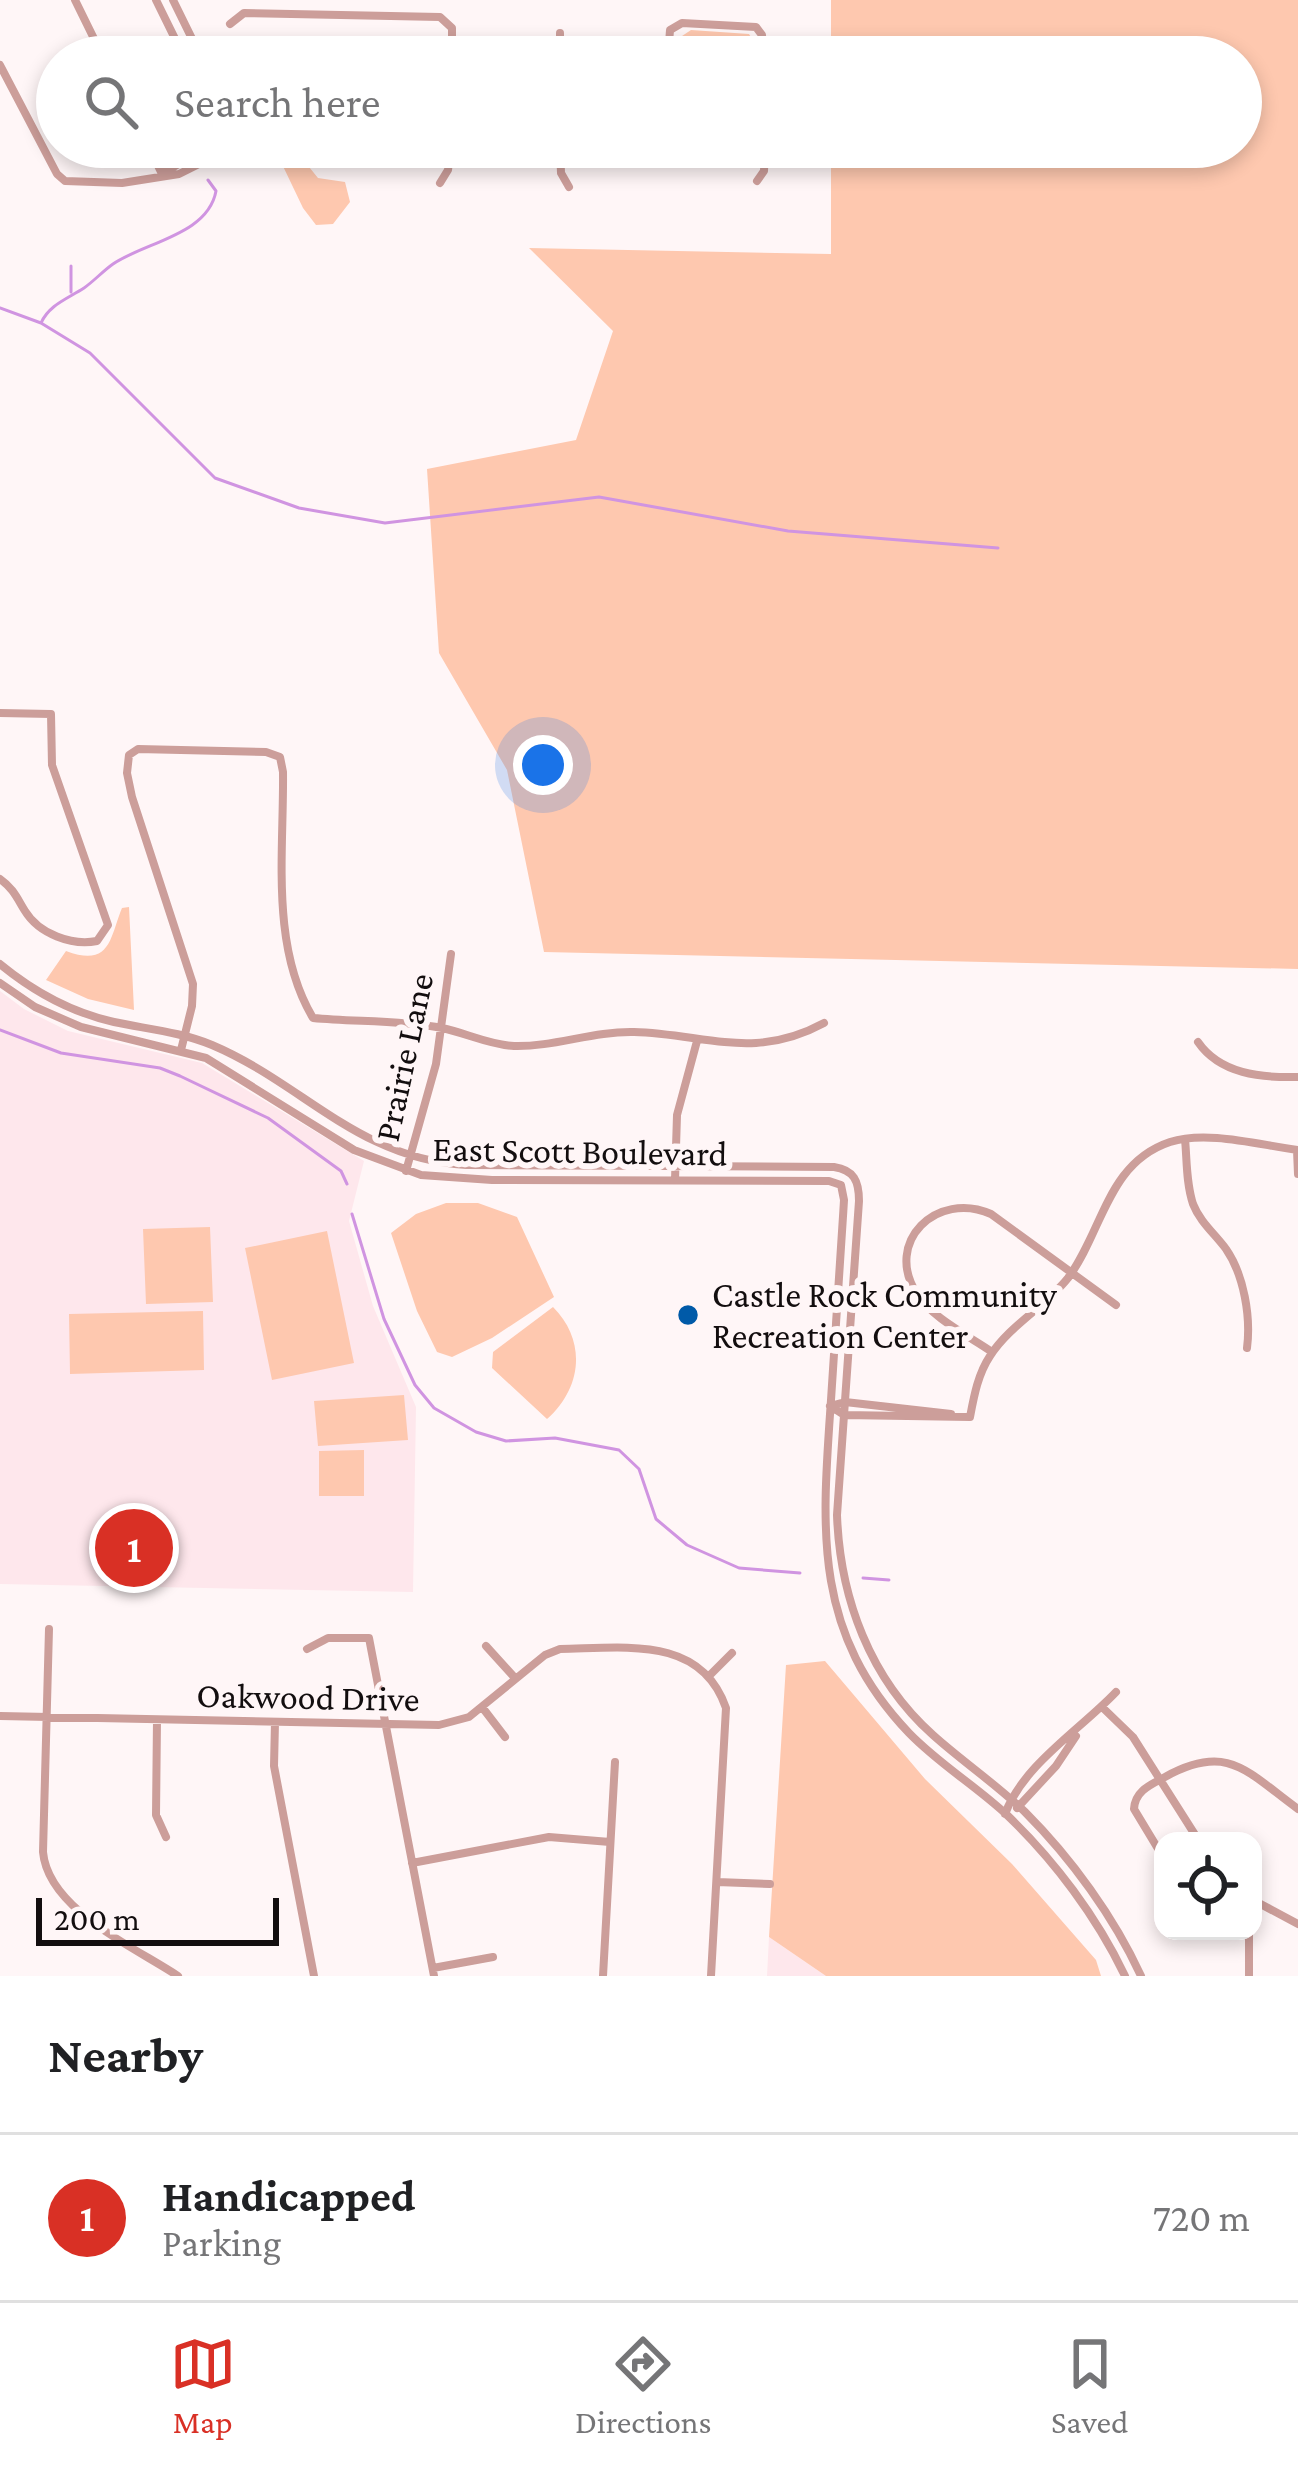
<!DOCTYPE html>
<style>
:root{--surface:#fff;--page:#f2f2f2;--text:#202124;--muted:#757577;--line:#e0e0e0;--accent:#d93025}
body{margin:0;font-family:"Crimson Pro",serif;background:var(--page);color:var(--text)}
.controls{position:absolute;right:36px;bottom:36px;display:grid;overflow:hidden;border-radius:24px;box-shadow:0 6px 18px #0003}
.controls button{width:108px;height:108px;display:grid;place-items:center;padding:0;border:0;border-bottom:3px solid var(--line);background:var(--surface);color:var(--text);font:60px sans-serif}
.scale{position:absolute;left:36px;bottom:30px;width:243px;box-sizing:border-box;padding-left:12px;border:6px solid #130e0f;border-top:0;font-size:33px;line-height:42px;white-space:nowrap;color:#130e0f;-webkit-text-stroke:9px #fff6f7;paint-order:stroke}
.you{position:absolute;left:543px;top:765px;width:42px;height:42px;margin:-30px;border:9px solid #fff;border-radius:50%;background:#1a73e8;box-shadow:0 0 0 18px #1a73e833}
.badge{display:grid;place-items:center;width:78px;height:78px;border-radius:50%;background:var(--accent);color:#fff;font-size:39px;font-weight:700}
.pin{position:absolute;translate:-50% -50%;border:6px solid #fff;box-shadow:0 3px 12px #0006}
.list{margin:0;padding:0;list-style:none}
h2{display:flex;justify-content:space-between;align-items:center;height:156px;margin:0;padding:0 48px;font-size:51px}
h2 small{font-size:39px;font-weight:400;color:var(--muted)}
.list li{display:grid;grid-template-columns:78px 1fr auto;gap:36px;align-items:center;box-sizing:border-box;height:168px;padding:0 48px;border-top:3px solid var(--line)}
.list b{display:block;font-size:45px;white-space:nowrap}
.list p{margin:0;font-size:39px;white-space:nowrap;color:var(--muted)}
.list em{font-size:39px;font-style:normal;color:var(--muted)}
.icon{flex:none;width:66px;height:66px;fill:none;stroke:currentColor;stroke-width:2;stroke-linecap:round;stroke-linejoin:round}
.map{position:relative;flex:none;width:1298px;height:1976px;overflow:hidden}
.search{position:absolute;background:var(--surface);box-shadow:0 6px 18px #0003;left:36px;right:36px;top:36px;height:132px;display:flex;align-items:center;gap:30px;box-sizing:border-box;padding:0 42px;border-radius:66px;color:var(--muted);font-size:45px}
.sheet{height:324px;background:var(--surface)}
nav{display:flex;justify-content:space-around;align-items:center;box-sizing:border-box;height:168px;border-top:3px solid var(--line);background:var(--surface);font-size:33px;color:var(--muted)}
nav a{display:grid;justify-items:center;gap:6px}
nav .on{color:var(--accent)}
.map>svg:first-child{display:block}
</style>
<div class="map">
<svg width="1298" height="1976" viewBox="0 0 1298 1976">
<rect width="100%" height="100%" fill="#fff6f7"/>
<path fill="#fee7ec" d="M0 991 24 1009 68 1031 202 1063 364 1161 349 1221 373 1306 416 1407 413 1592 0 1584Z
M769 1937 826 1976H767Z"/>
<path fill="#fec8af" d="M831 0H1298V969L544 952 507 770 439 653 427 469 576 440 613 331 529 248 831 254V147H1241V57H831Z
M691 30 749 34 756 45 757 57H674L676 40Z
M301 157 318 178 345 182 350 202 333 224 316 225 303 208 281 162Z
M129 907 134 1010 88 999 46 980 66 951C111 968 110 937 122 908Z
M446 1203H478L517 1217 554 1297 492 1338 452 1357 437 1352 417 1311 391 1233 416 1214Z
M210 1227 213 1302 146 1304 143 1229Z
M327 1231 354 1363 272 1380 245 1248Z
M553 1307C587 1341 582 1388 547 1419L492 1368 493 1352Z
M203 1311 204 1370 70 1374 69 1314Z
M404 1395 408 1440 318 1446 314 1401Z
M364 1450V1496H319V1451Z
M825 1661 925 1779 1012 1864 1096 1960 1101 1976H826L769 1937 786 1665Z"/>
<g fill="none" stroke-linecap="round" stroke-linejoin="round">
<path stroke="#d094e1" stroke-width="3" d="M71 266V292
M0 308 41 323C49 305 67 299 84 288 94 281 103 271 113 264 145 242 208 235 216 191L208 180
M41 323 90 353 215 478 299 508 385 523 599 497 788 531 998 548
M0 1030 61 1053 160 1068 180 1076 268 1118 341 1171 347 1184
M352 1214 384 1319 415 1385 434 1408 476 1432 506 1441 555 1438 619 1450 639 1469 656 1519 687 1545 739 1568 800 1573
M863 1578 889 1580"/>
<path stroke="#cc9e9a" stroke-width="8" d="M75 0 103 57
M156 0 184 57
M173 0 201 57
M230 24 244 13 440 17 452 28V57
M560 57V33
M668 57 670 30 682 23 756 27 762 35 764 57
M0 65 57 174 65 181 122 183 179 174 233 147
M149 147 162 174
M560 147 561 173 569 187
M163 173 208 147
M757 181 764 171 765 147
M440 183 448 170 451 147
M0 713 51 714 52 765 108 925 97 941C72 946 39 934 25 911 17 898 13 888 0 879
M0 964C34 992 70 1012 114 1022 147 1029 181 1032 212 1045 304 1084 358 1159 466 1165L834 1167C854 1170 859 1181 859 1201L837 1515C840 1598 870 1679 933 1735 963 1762 996 1784 1025 1812 1071 1858 1114 1917 1141 1976
M0 983 35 1007 81 1027 206 1058 354 1150 421 1175 492 1180 829 1181 841 1185 844 1200C840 1267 835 1334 831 1400 822 1529 812 1631 909 1733 939 1764 976 1786 1007 1815 1054 1860 1097 1917 1125 1976
M1198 1042C1220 1074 1261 1078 1298 1077
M181 1050 192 1006 193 984 132 797 127 773 129 755 138 749 266 752 280 757 283 772C284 852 270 946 313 1018 355 1022 400 1020 442 1028 466 1033 490 1045 514 1046 554 1047 593 1031 634 1032 706 1034 754 1061 824 1023
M1185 1139C1187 1160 1186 1183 1193 1204 1200 1222 1215 1234 1226 1249 1244 1275 1251 1317 1247 1348
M1297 1150 1298 1174
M406 1171 436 1064 451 954
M675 1180 677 1115 697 1041
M992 1352C969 1336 932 1318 917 1294 883 1242 937 1190 991 1214L1116 1305
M830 1406 844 1415 970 1417
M830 1406 845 1402 951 1414
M970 1417C974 1396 978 1374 990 1356 1010 1325 1045 1307 1068 1278 1103 1231 1107 1163 1170 1142 1207 1130 1259 1145 1298 1150
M49 1629 43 1852C48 1909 134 1947 178 1976
M486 1646 515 1678
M307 1649 328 1638H369L434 1976
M710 1675 732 1653
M482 1707 505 1737
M1102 1707 1133 1737 1199 1841
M0 1716 439 1725 469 1717 545 1655 560 1649C624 1648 701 1635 726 1708L711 1976
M157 1720 156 1815 166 1837
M275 1722 274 1766 314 1976
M1017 1808 1056 1766 1076 1736
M1005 1814C1023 1765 1081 1729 1116 1692
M1163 1857 1134 1809C1135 1791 1150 1785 1165 1777 1228 1742 1247 1772 1298 1809
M412 1863 549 1837 610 1842
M717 1882 770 1884
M1253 1900 1298 1924
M1253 1916 1258 1905
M1249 1931V1976
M433 1968 493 1957
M603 1976 615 1762"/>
</g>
<circle fill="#005aa8" stroke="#fff6f7" stroke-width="4.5" cx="688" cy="1315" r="12"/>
<g text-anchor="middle" stroke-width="12" stroke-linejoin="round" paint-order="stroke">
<g font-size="36" fill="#130e0f" stroke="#fff6f7">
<text transform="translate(403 1057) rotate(-78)" y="13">Prairie Lane</text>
<text transform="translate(580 1150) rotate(1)" y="13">East Scott Boulevard</text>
<text transform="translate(308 1696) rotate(1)" y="13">Oakwood Drive</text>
</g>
<g font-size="36" fill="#130e0f" stroke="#fff6f7" text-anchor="start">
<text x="712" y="1307">Castle Rock Community<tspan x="712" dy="41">Recreation Center</tspan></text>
</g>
</g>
</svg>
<div class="controls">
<button><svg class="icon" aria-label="locate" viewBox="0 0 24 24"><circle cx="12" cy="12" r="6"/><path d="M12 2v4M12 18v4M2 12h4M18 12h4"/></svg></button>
</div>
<div class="scale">200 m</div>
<div class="you"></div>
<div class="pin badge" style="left:134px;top:1548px">1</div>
<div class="search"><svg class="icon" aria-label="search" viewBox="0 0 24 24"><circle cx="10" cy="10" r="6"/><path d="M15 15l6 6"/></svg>Search here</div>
</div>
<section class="sheet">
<h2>Nearby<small></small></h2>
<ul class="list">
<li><span class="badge">1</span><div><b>Handicapped</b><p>Parking</p></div><em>720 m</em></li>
</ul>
</section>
<nav>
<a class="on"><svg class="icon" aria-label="map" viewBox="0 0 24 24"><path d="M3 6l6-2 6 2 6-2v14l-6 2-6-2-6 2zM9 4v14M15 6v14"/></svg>Map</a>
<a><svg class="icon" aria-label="directions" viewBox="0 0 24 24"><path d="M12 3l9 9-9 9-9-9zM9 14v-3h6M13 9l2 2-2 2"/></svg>Directions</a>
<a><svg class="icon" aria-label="saved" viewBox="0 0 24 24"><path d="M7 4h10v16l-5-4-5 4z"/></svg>Saved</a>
</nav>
